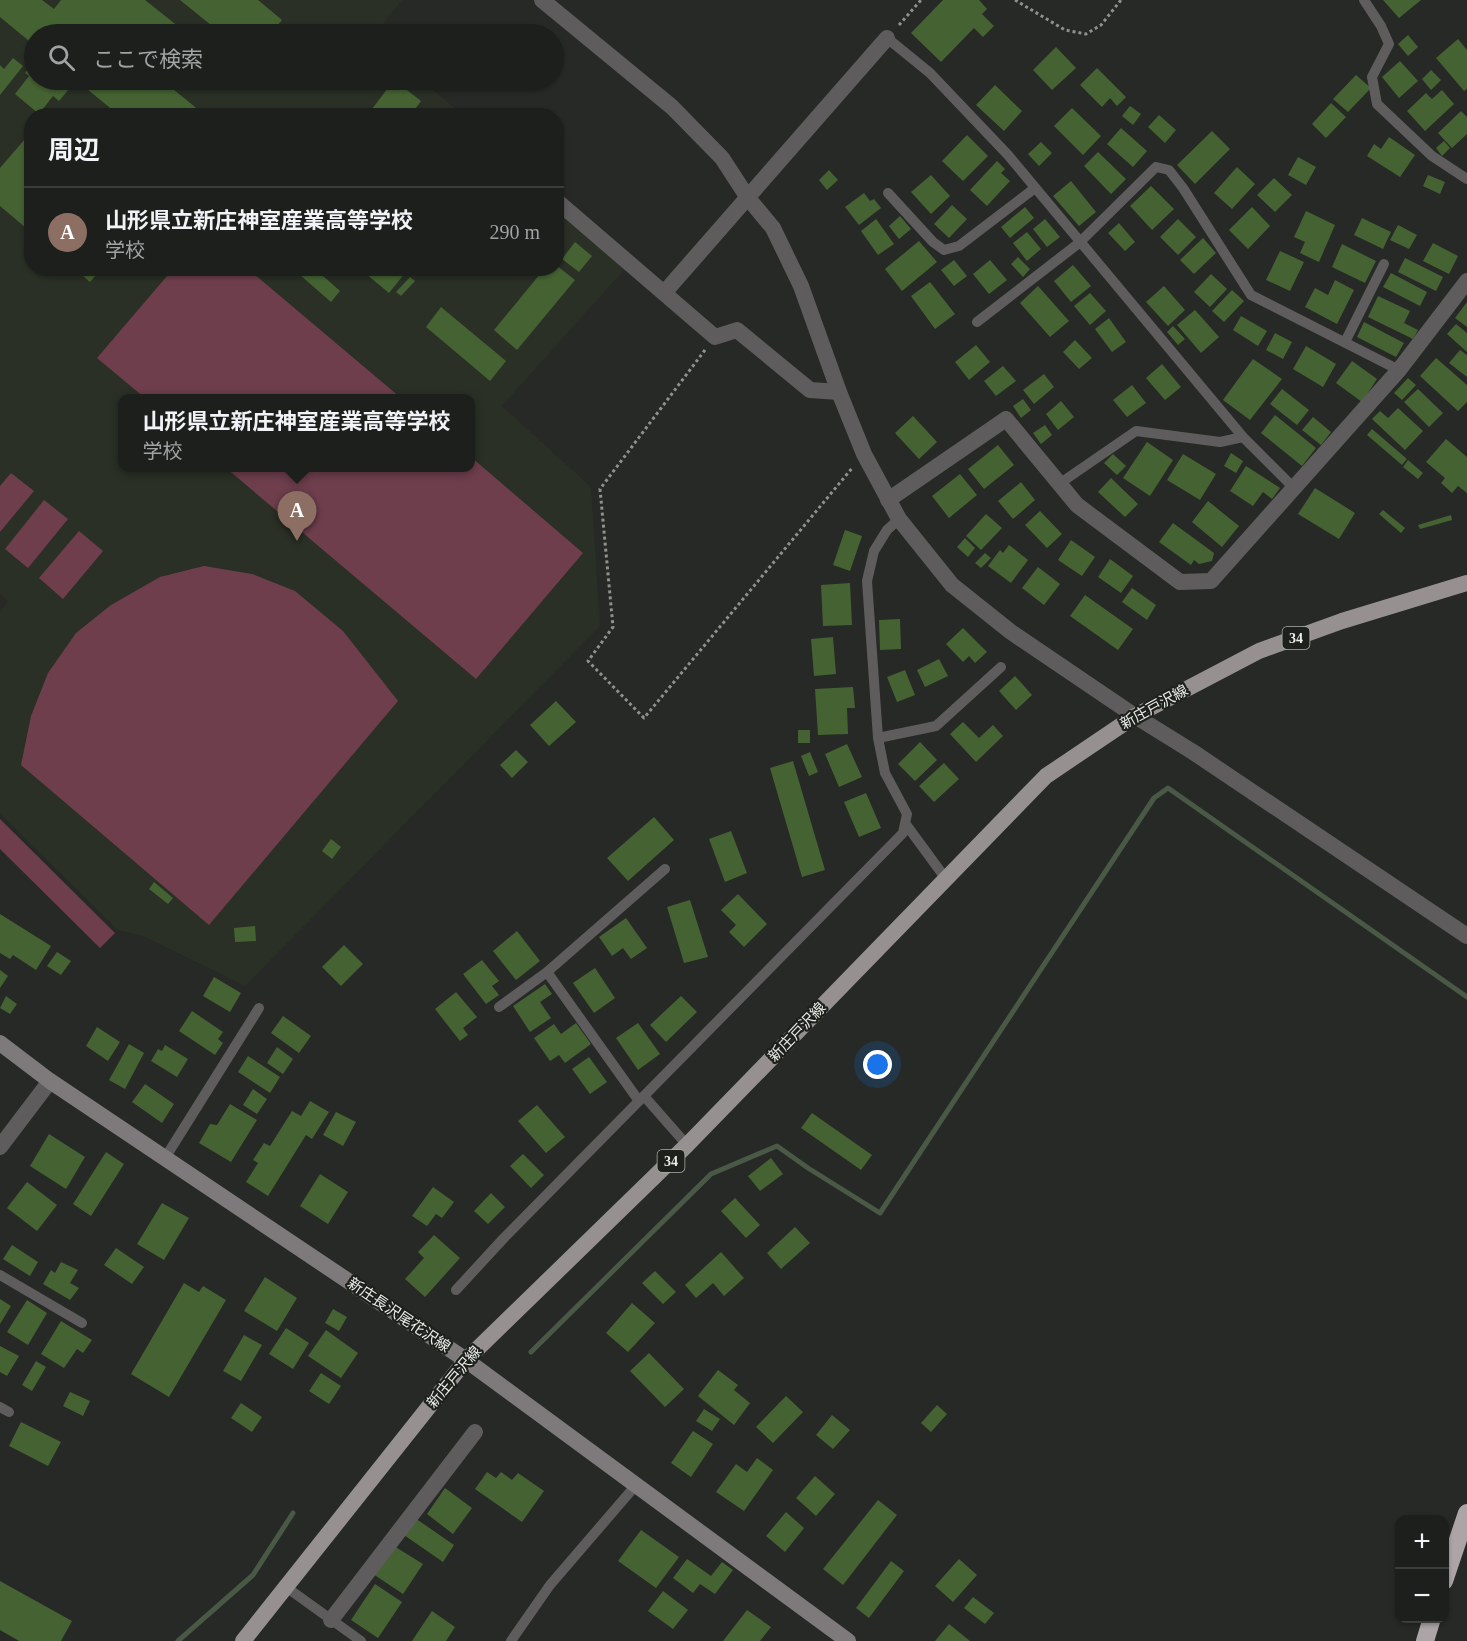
<!DOCTYPE html>
<html lang="ja">
<meta charset="utf-8">
<style>
:root{--surface:#1c1f1c;--page:#292c29;--text:#f1f3f6;--muted:#a0a2a3;--line:#3a3d3b;--accent:#bca0f2}
body{margin:0;font-family:"Times New Roman","Noto Sans JP",serif;background:var(--page);color:var(--text)}
.controls{position:absolute;right:18px;bottom:18px;display:grid;overflow:hidden;border-radius:12px;box-shadow:0 2px 4px #0004}
.controls button{width:54px;height:54px;display:grid;place-items:center;padding:0;border:0;border-bottom:2px solid var(--line);background:var(--surface);color:var(--text);font:30px sans-serif}
.you{position:absolute;left:878px;top:1065px;width:21px;height:21px;margin:-15px;border:4px solid #fff;border-radius:50%;background:#1a73e8;box-shadow:0 0 0 9px #1a73e833}
.badge{display:grid;place-items:center;width:39px;height:39px;border-radius:50%;background:var(--accent);color:#fff;font-size:20px;font-weight:700}
.pin{position:absolute;translate:-50% -50px;filter:drop-shadow(0 2px 3px #0008)}
.pin::after{content:'';position:absolute;top:32px;width:21px;height:18px;background:inherit;clip-path:polygon(0 0,100% 0,50% 100%)}
.popup{position:absolute;left:118px;top:394px;width:357px;height:78px;box-sizing:border-box;display:grid;place-content:center;border-radius:12px;background:var(--surface);filter:drop-shadow(0 2px 4px #0005);font-size:20px;white-space:nowrap;color:var(--muted)}
.popup b{font-size:22px;color:var(--text)}
.popup::after{content:'';position:absolute;left:50%;top:100%;margin-left:-12px;border:12px solid transparent;border-top-color:var(--surface)}
.list{margin:0;padding:0;list-style:none}
h2{display:flex;justify-content:space-between;align-items:center;height:78px;margin:0;padding:0 24px;font-size:26px}
h2 small{font-size:20px;font-weight:400;color:var(--muted)}
.list li{display:grid;grid-template-columns:39px 1fr auto;gap:18px;align-items:center;box-sizing:border-box;height:90px;padding:0 24px;border-top:2px solid var(--line)}
.list b{display:block;font-size:22px;white-space:nowrap}
.list p{margin:0;font-size:20px;white-space:nowrap;color:var(--muted)}
.list em{font-size:20px;font-style:normal;color:var(--muted)}
.icon{flex:none;width:33px;height:33px;fill:none;stroke:currentColor;stroke-width:2;stroke-linecap:round;stroke-linejoin:round}
.map{position:relative;flex:none;width:1467px;height:1641px;overflow:hidden}
.search{position:absolute;background:var(--surface);box-shadow:0 2px 4px #0004;left:24px;top:24px;width:540px;height:66px;display:flex;align-items:center;gap:15px;box-sizing:border-box;padding:0 21px;border-radius:33px;color:var(--muted);font-size:22px}
.panel{position:absolute;background:var(--surface);box-shadow:0 2px 4px #0004;left:24px;top:108px;width:540px;height:168px;border-radius:24px}
.map>svg:first-child{display:block}
</style>
<div class="map">
<svg width="1467" height="1641" viewBox="0 0 1467 1641">
<rect width="100%" height="100%" fill="#262925"/>
<path fill="#2a3026" fill-rule="evenodd" d="M0 0H402L375 34H34V80H421L463 115 32 116V268H556L557 197 631 262 502 406 591 487 600 626 245 986 143 936 118 930 0 814V613L8 601 0 594ZM123 398H471V468H123Z"/>
<path fill="#6e3e4d" d="M173 269H248L401 398H145L97 358Z
M471 457 583 553 476 679 226 468H471Z
M11 473 34 491 0 532V486Z
M44 500 68 519 28 568 5 549Z
M79 531 103 551 63 599 39 578Z
M204 566 252 574 295 591 343 631 398 701 209 925 21 765 31 716 48 673 76 633 111 605 160 577Z
M0 819 115 933 100 948 0 849Z"/>
<g fill="none" stroke-linecap="round" stroke-linejoin="round">
<path stroke="#4a5946" stroke-width="5" d="M531 1352 711 1174 777 1146 808 1168 880 1213 1154 798 1168 788 1467 997
M178 1641 253 1575 293 1513"/>
</g>
<path fill="#456332" d="M0 0H42L54 9 61 0H145L179 27 173 34H34V45L0 17Z
M180 0H258L282 20 270 34H222Z
M943 0H979L987 9 982 14 994 26 983 37 974 28 941 62 911 33Z
M1383 0H1421L1399 18Z
M1408 35 1418 47 1408 56 1398 44Z
M1458 39 1467 50V89L1464 91 1436 58Z
M1056 47 1076 68 1052 90 1033 70Z
M13 58 23 66 0 95V65L4 69Z
M34 60V80H72L75 82 59 101 53 96 39 114 15 94 29 76 25 73Z
M1400 61 1418 81 1399 98 1382 77Z
M1097 68 1126 97 1117 106 1110 98 1102 107 1080 85Z
M1431 70 1441 80 1431 90 1422 79Z
M1356 75 1371 88 1348 112 1333 99Z
M76 80H162L206 116H120Z
M394 80 421 101 410 116H379L372 109Z
M995 85 1022 111 1004 131 976 105Z
M1442 90 1454 104 1425 131 1407 111 1426 93 1432 99Z
M1331 103 1346 117 1326 138 1312 124Z
M1130 106 1141 114 1133 125 1122 116Z
M1072 108 1101 136 1083 155 1054 126Z
M1461 111 1467 117V134L1452 148 1438 133Z
M1159 115 1176 130 1165 143 1148 127Z
M1121 128 1147 151 1133 167 1107 144Z
M32 131V233L0 206V168Z
M1212 131 1230 149 1195 184 1177 165Z
M967 135 988 156 963 181 942 161Z
M1389 137 1415 155 1400 177 1367 156 1374 144 1381 149Z
M1444 141 1450 148 1442 156 1436 148Z
M1041 142 1052 153 1039 166 1028 154Z
M1098 152 1126 179 1111 194 1084 166Z
M1298 157 1316 167 1306 185 1288 175Z
M997 161 1005 169 1001 173 1010 181 987 206 970 190Z
M1237 167 1255 184 1232 209 1214 193Z
M829 170 838 180 827 190 819 180Z
M931 175 950 196 931 214 911 192Z
M1428 175 1445 182 1440 194 1423 186Z
M1274 178 1292 195 1275 212 1257 195Z
M1071 181 1096 212 1079 226 1053 196Z
M1151 186 1174 209 1152 230 1130 206Z
M864 193 870 201 874 199 881 208 859 225 845 207Z
M952 205 967 219 949 238 934 224Z
M1025 207 1034 218 1010 238 1001 227Z
M1252 207 1270 226 1248 249 1229 230Z
M1306 211 1335 225 1319 262 1300 253 1305 242 1294 237Z
M900 216 911 229 899 239 889 226Z
M1362 218 1391 232 1383 249 1354 235Z
M876 219 894 244 878 255 861 231Z
M1045 219 1060 237 1047 247 1033 229Z
M1178 219 1196 237 1178 255 1160 237Z
M1119 223 1135 242 1125 251 1108 233Z
M1398 225 1417 235 1409 249 1390 240Z
M1027 232 1041 249 1027 261 1013 243Z
M1203 238 1216 253 1194 274 1180 260Z
M919 241 937 262 902 291 885 269Z
M575 242 592 256 579 272 562 259Z
M1433 243 1458 256 1449 274 1423 261Z
M1342 244 1376 261 1365 283 1332 267Z
M1280 251 1304 262 1290 291 1266 280Z
M1018 257 1030 269 1023 277 1011 264Z
M1405 258 1443 277 1436 291 1398 272Z
M954 260 967 276 954 286 941 270Z
M990 260 1007 280 989 294 973 274Z
M556 265 575 280 517 350 494 330 545 268H556Z
M1073 265 1091 286 1071 302 1054 281Z
M74 268H102L90 282Z
M292 268H314L340 291 331 302Z
M359 268H409L389 293Z
M1391 273 1427 292 1420 306 1383 287Z
M1211 274 1227 289 1210 307 1194 292Z
M410 277 415 281 401 296 396 292Z
M1335 280 1354 290 1337 324 1305 307 1315 288 1328 295Z
M930 282 955 314 935 329 911 296Z
M1038 286 1069 321 1050 337 1020 303Z
M1164 286 1185 310 1168 326 1146 302Z
M1232 290 1244 301 1224 322 1212 311Z
M1090 293 1106 311 1090 325 1074 306Z
M1378 296 1410 311 1404 323 1418 330 1413 339 1368 317Z
M1467 302V327L1455 318Z
M441 307 506 361 490 381 426 327Z
M1195 310 1219 337 1201 353 1177 325Z
M1241 316 1267 331 1258 346 1233 330Z
M1109 318 1126 342 1112 352 1095 329Z
M1364 322 1404 343 1396 357 1357 337Z
M1456 324 1467 333V352L1447 334Z
M1173 326 1185 339 1178 345 1167 332Z
M1275 333 1292 342 1283 359 1266 350Z
M1075 340 1092 358 1079 369 1063 352Z
M976 345 990 362 969 380 955 362Z
M1306 346 1336 364 1323 387 1293 369Z
M1460 350 1467 355V377L1449 363Z
M1436 358 1467 385V402L1458 411 1420 376Z
M1253 359 1282 379 1250 420 1223 400Z
M1352 361 1377 379 1362 402 1336 383Z
M1162 364 1181 387 1165 400 1146 378Z
M1003 366 1016 381 996 396 984 381Z
M1044 374 1054 387 1034 404 1023 390Z
M1408 378 1416 385 1402 400 1394 393Z
M1132 385 1146 403 1127 417 1113 400Z
M1282 389 1309 410 1297 425 1270 404Z
M1418 389 1443 413 1429 427 1404 402Z
M1023 399 1031 410 1021 418 1013 406Z
M1061 401 1074 417 1058 430 1046 414Z
M1398 408 1423 431 1405 450 1372 419 1380 411 1388 418Z
M1275 415 1316 448 1302 466 1261 433Z
M913 416 937 442 919 459 895 433Z
M1313 417 1331 432 1321 445 1302 430Z
M1045 425 1052 435 1041 444 1033 433Z
M1372 429 1407 459 1402 465 1367 435Z
M1446 439 1467 457V493L1458 486 1452 493 1441 483 1445 478 1426 462Z
M1147 442 1173 460 1150 496 1123 478Z
M998 445 1014 465 984 489 968 469Z
M1231 453 1243 461 1236 473 1224 466Z
M1113 454 1126 466 1117 475 1104 463Z
M1183 454 1216 474 1200 500 1167 480Z
M1408 460 1423 473 1418 479 1403 467Z
M1246 466 1280 488 1272 499 1263 492 1253 506 1230 491Z
M960 474 977 495 949 518 932 496Z
M1111 478 1138 504 1125 517 1098 492Z
M1021 482 1035 500 1013 519 998 501Z
M1315 488 1355 513 1339 539 1298 514Z
M1208 501 1239 526 1222 547 1192 522Z
M1383 510 1405 528 1401 533 1379 514Z
M1040 511 1062 534 1047 548 1025 525Z
M986 514 1002 528 981 550 966 536Z
M1451 515 1452 520 1420 529 1418 525Z
M1173 523 1214 553 1212 561 1199 564 1194 560 1191 565 1159 542Z
M845 530 862 536 850 571 833 565Z
M965 538 975 548 968 557 957 547Z
M1071 540 1095 557 1082 576 1058 560Z
M1009 545 1028 560 1011 583 988 566 1000 550 1003 553Z
M985 553 991 558 981 568 975 563Z
M1110 559 1133 576 1121 593 1098 577Z
M1038 567 1060 584 1044 605 1022 588Z
M850 583 852 625 823 626 821 585Z
M1132 588 1156 605 1147 620 1122 602Z
M1085 595 1133 629 1118 650 1070 616Z
M900 619 901 649 880 650 879 620Z
M963 628 987 652 975 663 969 656 963 662 946 644Z
M833 637 836 674 814 676 811 639Z
M939 659 948 676 925 687 917 670Z
M905 670 915 695 897 702 887 677Z
M1015 676 1032 695 1016 710 999 691Z
M853 687 855 708H847L848 734 818 735 815 689Z
M556 701 576 722 549 746 530 725Z
M963 722 979 738 993 725 1003 736 976 762 950 734Z
M798 730H810V743H798Z
M920 742 937 760 915 781 898 764Z
M847 744 862 777 839 787 825 754Z
M516 750 528 762 512 778 500 765Z
M810 752 818 772 809 776 801 756Z
M793 761 825 870 802 877 770 768Z
M944 763 959 779 934 802 919 786Z
M866 793 881 828 859 837 844 802Z
M654 817 674 840 628 881 607 858Z
M731 831 747 873 725 882 709 839Z
M331 839 341 847 332 859 322 851Z
M154 882 173 898 168 904 149 889Z
M738 894 767 924 744 947 729 932 736 925 721 910Z
M690 900 708 957 684 963 667 907Z
M0 914 51 946 36 970 13 955 10 959 0 953Z
M626 918 647 948 631 959 623 948 612 956 599 937Z
M255 926 256 941 235 942 234 928Z
M517 931 540 961 516 980 493 951Z
M344 945 363 964 341 986 322 967Z
M57 952 71 961 61 975 47 966Z
M482 960 499 981 492 986 499 995 486 1004 463 974Z
M595 968 615 998 594 1013 573 983Z
M0 970 8 976 0 988Z
M214 977 241 993 230 1012 203 996Z
M545 984 552 994 540 1002 551 1018 530 1032 513 1006Z
M456 992 477 1017 463 1028 468 1035 460 1041 435 1009Z
M6 996 17 1004 10 1014 0 1008Z
M681 996 697 1012 666 1042 650 1025Z
M192 1011 223 1032 218 1039 223 1043 215 1055 179 1031Z
M283 1016 311 1036 299 1053 271 1033Z
M576 1023 591 1044 565 1063 559 1055 550 1061 534 1038 554 1024 561 1034Z
M638 1023 660 1054 638 1070 616 1038Z
M97 1027 120 1042 108 1061 86 1046Z
M129 1044 144 1053 125 1089 109 1080Z
M165 1045 188 1059 177 1077 151 1061 158 1049 162 1051Z
M277 1047 293 1059 283 1074 267 1063Z
M248 1056 280 1077 270 1093 238 1072Z
M589 1057 607 1082 590 1094 572 1069Z
M145 1084 174 1104 162 1123 132 1102Z
M253 1089 267 1099 257 1114 243 1105Z
M310 1101 329 1112 312 1139 306 1135 268 1196 246 1182 258 1163 253 1160 264 1143 270 1146 292 1111 301 1116Z
M230 1104 257 1120 231 1162 199 1143 210 1124 217 1125Z
M537 1105 565 1137 546 1153 518 1121Z
M336 1112 356 1122 343 1146 323 1135Z
M812 1113 872 1155 861 1170 801 1128Z
M49 1134 85 1157 66 1189 30 1166Z
M106 1152 124 1164 91 1216 73 1204Z
M523 1154 544 1175 531 1188 510 1166Z
M771 1158 783 1174 760 1191 748 1176Z
M320 1174 348 1192 328 1224 300 1206Z
M27 1182 57 1205 37 1231 7 1208Z
M433 1187 454 1202 442 1218 436 1214 427 1226 412 1216Z
M491 1193 505 1207 488 1224 474 1211Z
M735 1198 760 1225 746 1238 721 1211Z
M162 1203 189 1218 164 1260 137 1244Z
M795 1227 810 1243 781 1269 767 1253Z
M434 1235 460 1258 425 1297 405 1279 424 1258 418 1252Z
M12 1245 38 1262 30 1276 3 1259Z
M116 1248 144 1267 132 1284 104 1265Z
M721 1252 744 1278 724 1296 713 1283 696 1298 685 1285Z
M61 1262 78 1270 70 1283 79 1288 70 1300 43 1284 51 1270 55 1273Z
M655 1271 676 1292 663 1304 642 1283Z
M265 1277 297 1298 277 1331 244 1311Z
M184 1283 199 1292 203 1286 226 1300 169 1397 131 1374Z
M0 1299 11 1306 0 1324Z
M27 1300 47 1313 28 1345 7 1332Z
M632 1303 655 1323 628 1352 606 1333Z
M333 1309 347 1317 339 1331 325 1323Z
M61 1321 92 1340 83 1353 77 1349 64 1368 41 1354Z
M286 1328 309 1343 293 1369 269 1354Z
M326 1330 358 1353 341 1378 308 1356Z
M244 1335 262 1345 241 1381 223 1371Z
M0 1346 19 1356 7 1376 0 1372Z
M649 1353 684 1389 665 1407 630 1371Z
M36 1361 46 1367 32 1391 22 1385Z
M718 1370 738 1385 734 1390 750 1403 734 1425 698 1396Z
M321 1373 341 1386 329 1404 309 1391Z
M70 1392 90 1401 83 1416 63 1406Z
M786 1396 803 1412 773 1443 756 1427Z
M241 1403 262 1417 252 1432 231 1418Z
M937 1405 947 1414 931 1432 921 1423Z
M704 1409 720 1419 712 1431 696 1421Z
M832 1415 850 1430 833 1449 816 1435Z
M21 1422 61 1442 48 1466 9 1446Z
M693 1431 713 1444 691 1477 671 1463Z
M757 1458 773 1470 744 1511 716 1492 736 1464 747 1472Z
M487 1472 496 1478 501 1472 512 1480 518 1473 544 1491 522 1522 475 1489Z
M815 1476 835 1494 816 1516 796 1498Z
M445 1488 472 1508 453 1534 427 1514Z
M878 1500 897 1515 843 1585 823 1569Z
M786 1512 804 1528 785 1552 766 1536Z
M415 1518 454 1545 443 1562 404 1535Z
M641 1530 679 1557 656 1588 618 1561Z
M389 1543 423 1564 403 1594 370 1572Z
M687 1559 711 1576 722 1562 733 1570 715 1594 700 1584 693 1593 673 1578Z
M959 1559 977 1575 953 1602 935 1586Z
M891 1561 904 1571 869 1618 856 1608Z
M0 1581 72 1621 61 1641H19L0 1630Z
M375 1584 402 1602 378 1638 351 1620Z
M663 1591 688 1610 673 1629 648 1611Z
M973 1597 994 1613 985 1624 964 1608Z
M747 1610 771 1627 760 1641H723Z
M432 1611 455 1627 446 1641H412Z
M949 1624 970 1641H935Z"/>
<g fill="none" stroke-linecap="round" stroke-linejoin="round">
<path stroke="#8e918d" stroke-width="3" stroke-dasharray="3 3" stroke-linecap="butt" d="M1015 0 1065 30 1086 34 1101 25 1121 0
M899 25 921 0
M705 350 600 489 613 627 588 661 644 718 853 467"/>
<path stroke="#5f5c5d" stroke-width="10" d="M1364 0 1381 26 1389 44 1372 77 1377 104 1432 156 1467 179
M887 38 930 73 1008 155 1243 437 1293 487
M888 193 933 242 944 250 959 246 1035 188
M977 322 1079 243 1156 167 1169 170 1183 188 1251 295 1399 370
M1345 342 1384 264
M1059 484 1136 431 1220 442 1243 437
M878 738 936 726 1001 667
M905 823 946 879
M547 972 639 1101
M499 1007 547 972 665 869
M644 1096 687 1145
M165 1158 259 1008
M0 1275 82 1323
M456 1290 503 1239 903 833 907 814 885 773 878 738 867 581 874 551 887 530 899 519
M0 1407 9 1412
M286 1587 361 1641
M511 1641 550 1585 636 1485"/>
<path stroke="#5f5c5d" stroke-width="16" d="M558 202 715 337 737 330 810 390 839 392
M664 293 887 38
M888 500 1006 419 1077 505 1180 582 1211 581 1399 370 1467 281
M1135 716 1193 752 1467 936
M0 1147 50 1081
M331 1620 475 1432"/>
<path stroke="#5f5c5d" stroke-width="16" d="M542 0 672 107 722 158 748 198 773 228 801 286 839 392 864 454 899 519 952 585 1011 632 1135 716"/>
<path stroke="#7e797b" stroke-width="16" d="M0 1043 50 1081 466 1360 848 1641"/>
<path stroke="#969091" stroke-width="16" d="M243 1641 466 1360 687 1145 1046 776 1135 716 1259 651 1342 621 1467 583"/>
<path stroke="#aca4a6" stroke-width="18" d="M1444 1581 1467 1513
M1425 1641 1432 1618"/>
</g>
<g text-anchor="middle" stroke-width="4.5" stroke-linejoin="round" paint-order="stroke">
<g fill="#1d201b" stroke="#acafab" stroke-width="1.5">
<rect x="1282.5" y="627" width="27" height="22" rx="4.5"/>
<rect x="657.5" y="1150" width="27" height="22" rx="4.5"/>
</g>
<g font-size="14" font-weight="bold" fill="#eaece9">
<text x="1296" y="643">34</text>
<text x="671" y="1166">34</text>
</g>
<g font-size="15" fill="#eaece9" stroke="#1d201b">
<text transform="translate(1154 707) rotate(-29)" y="5">新庄戸沢線</text>
<text transform="translate(797 1032) rotate(-46)" y="5">新庄戸沢線</text>
<text transform="translate(399 1315) rotate(34)" y="5">新庄長沢尾花沢線</text>
<text transform="translate(454 1377) rotate(-50)" y="5">新庄戸沢線</text>
</g>
</g>
</svg>
<div class="controls">
<button>+</button>
<button>−</button>
</div>
<div class="you"></div>
<div class="pin badge" style="left:297px;top:541px;background:#8d6e63">A</div>
<div class="popup"><b>山形県立新庄神室産業高等学校</b>学校</div>
<div class="search"><svg class="icon" aria-label="search" viewBox="0 0 24 24"><circle cx="10" cy="10" r="6"/><path d="M15 15l6 6"/></svg>ここで検索</div>
<section class="panel">
<h2>周辺<small></small></h2>
<ul class="list">
<li><span class="badge" style="background:#8d6e63">A</span><div><b>山形県立新庄神室産業高等学校</b><p>学校</p></div><em>290 m</em></li>
</ul>
</section>
</div>
